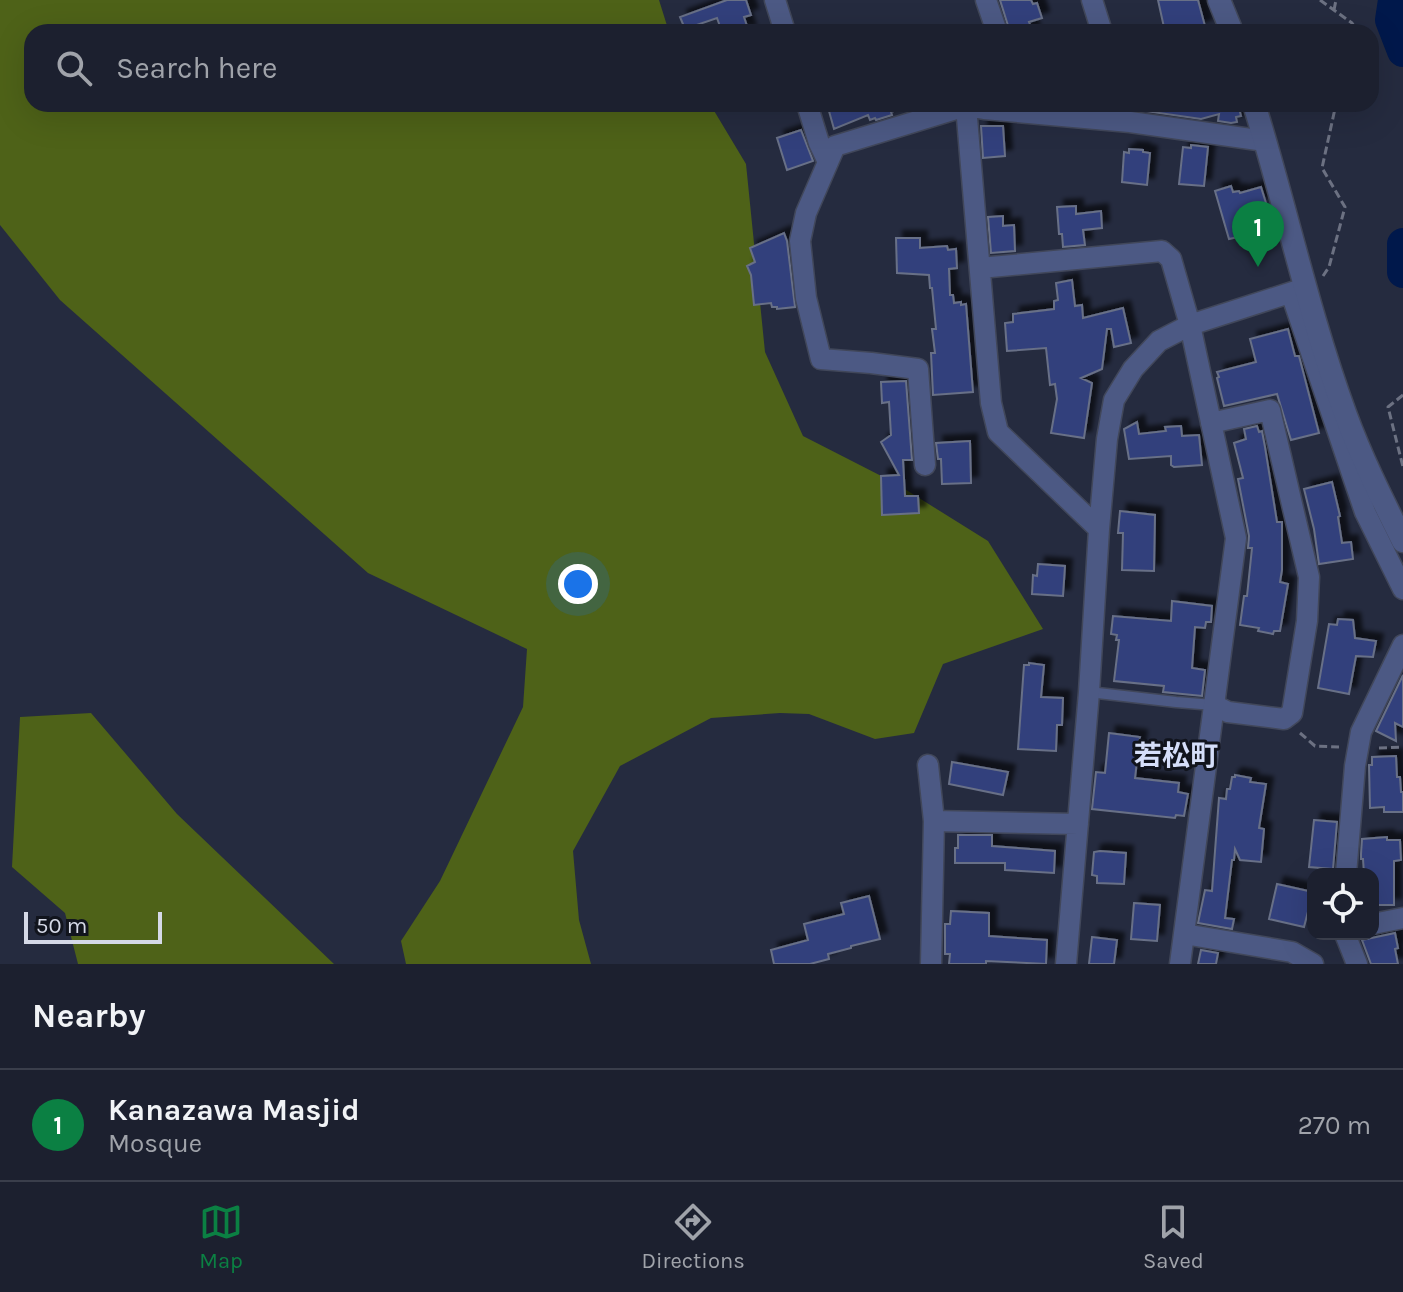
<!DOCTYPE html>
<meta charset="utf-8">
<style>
:root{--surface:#1c202f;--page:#292d3b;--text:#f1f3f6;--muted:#a0a3aa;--line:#3a3e4b;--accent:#0b8043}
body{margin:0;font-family:Karla,"Noto Sans JP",sans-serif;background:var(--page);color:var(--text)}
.controls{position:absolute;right:24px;bottom:24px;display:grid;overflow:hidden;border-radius:16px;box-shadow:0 8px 32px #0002}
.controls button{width:72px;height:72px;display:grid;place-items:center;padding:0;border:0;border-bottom:2px solid var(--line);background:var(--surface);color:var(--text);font:40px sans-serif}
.scale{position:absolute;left:24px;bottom:20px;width:138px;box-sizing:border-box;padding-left:8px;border:4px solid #d5d9e7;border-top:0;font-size:22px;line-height:28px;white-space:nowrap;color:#d5d9e7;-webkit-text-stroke:6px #11141d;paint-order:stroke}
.you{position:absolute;left:578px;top:584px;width:28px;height:28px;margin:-20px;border:6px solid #fff;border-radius:50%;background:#1a73e8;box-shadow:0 0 0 12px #1a73e833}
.badge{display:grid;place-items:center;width:52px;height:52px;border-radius:50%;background:var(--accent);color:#fff;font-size:26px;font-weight:700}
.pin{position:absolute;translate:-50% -66px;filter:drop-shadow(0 2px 4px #0008)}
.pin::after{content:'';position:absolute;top:42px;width:28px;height:24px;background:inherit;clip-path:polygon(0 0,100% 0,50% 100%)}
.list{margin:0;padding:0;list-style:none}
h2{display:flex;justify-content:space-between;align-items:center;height:104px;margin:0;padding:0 32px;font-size:34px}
h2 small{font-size:26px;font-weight:400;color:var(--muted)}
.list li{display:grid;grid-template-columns:52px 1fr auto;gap:24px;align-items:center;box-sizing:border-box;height:112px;padding:0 32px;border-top:2px solid var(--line)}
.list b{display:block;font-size:30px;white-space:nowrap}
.list p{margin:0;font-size:26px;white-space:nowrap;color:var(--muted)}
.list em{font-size:26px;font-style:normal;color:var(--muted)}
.icon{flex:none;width:44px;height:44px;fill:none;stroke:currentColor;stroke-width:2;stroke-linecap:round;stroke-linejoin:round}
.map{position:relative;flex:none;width:1403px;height:964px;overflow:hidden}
.search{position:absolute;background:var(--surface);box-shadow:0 8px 32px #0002;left:24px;right:24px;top:24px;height:88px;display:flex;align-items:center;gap:20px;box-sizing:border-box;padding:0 28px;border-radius:24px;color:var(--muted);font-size:30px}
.sheet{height:216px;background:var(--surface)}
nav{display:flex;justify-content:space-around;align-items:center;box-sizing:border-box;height:112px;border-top:2px solid var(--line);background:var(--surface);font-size:22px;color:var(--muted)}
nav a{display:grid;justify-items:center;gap:4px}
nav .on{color:var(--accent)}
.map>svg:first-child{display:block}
</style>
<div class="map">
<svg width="1403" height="964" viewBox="0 0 1403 964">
<defs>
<filter id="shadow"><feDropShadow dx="7" dy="-7" stdDeviation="2" flood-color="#0009"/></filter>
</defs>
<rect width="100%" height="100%" fill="#252b3f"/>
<path fill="#4e6218" d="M0 0H659L669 32H32V104H710L746 164 765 352 803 436 895 483 988 541 1043 629 943 664 914 733 875 739 809 714 780 713 711 718 620 766 573 851 579 920 591 964H406L401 941 440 881 523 707 527 649 368 573 60 300 0 225Z
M91 713 177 814 334 964H78L65 913 12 867 20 717Z"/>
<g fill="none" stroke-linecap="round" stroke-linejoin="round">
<path stroke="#00184b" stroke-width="32" d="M1394 0 1391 20 1403 51
M1403 244V272"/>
</g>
<path fill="#33407b" stroke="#687087" stroke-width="2" filter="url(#shadow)" d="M727 0H746L751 15 744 17 749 32H722L717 18 685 29 680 17Z
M1000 0H1031L1033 4 1037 3 1042 18 1029 22 1033 32H1010Z
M1158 0H1198L1205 26 1187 32H1165Z
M827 104H908L909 106 891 112 892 115 876 120 875 118 870 120 868 115 834 129Z
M1138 104H1238L1241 116 1236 117 1237 122 1231 123 1218 121 1219 114 1201 119 1138 110Z
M981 126H1003L1005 156 983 158Z
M801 130 813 161 787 170 777 138Z
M1191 145 1208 147 1204 186 1179 184 1183 147 1191 148Z
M1129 149 1143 150V152L1150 153 1147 185 1122 182 1124 152 1129 153Z
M1231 186 1233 192 1239 191 1240 193 1261 187 1266 203 1250 207 1256 233 1229 239 1215 191Z
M1076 206V214L1101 211 1102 228 1083 230 1085 245 1063 247 1062 234H1059L1057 207Z
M1003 216V226L1014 225 1015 251 991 253 988 217Z
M784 233 787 241 795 307 777 309V307H772L771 303 754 305 751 275 747 266 755 262 750 248Z
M896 238H920V248L947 246 948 250 956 249 957 268 949 269 950 295H953L954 303 961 302V305L966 304 973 392 933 395 931 353H935L932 329H936L932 288H930L929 275 897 273Z
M1072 280 1075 306 1082 305 1083 318 1123 308 1131 343 1114 347 1111 329H1107L1102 369 1081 378 1092 383 1084 438 1051 433 1057 399 1055 384 1050 385 1046 348 1007 351 1005 323 1013 322V314L1054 309V301L1058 300 1056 283Z
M1288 329 1295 356H1299L1319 433 1291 440 1277 394 1224 406 1217 378 1219 377 1217 372 1256 362 1250 339Z
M906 381 912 460H903L905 496H918L919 513 882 515 881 476 899 475 881 442 891 435 889 402 882 403 881 382Z
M1137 422 1139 434 1166 431 1165 427 1181 426 1182 436 1199 435 1202 465 1174 467 1171 465V456L1129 459 1124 429Z
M1257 426 1259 432 1262 431 1265 447 1277 522H1282V570L1280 582 1288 584 1280 631H1274L1273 634 1258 631 1259 628 1240 625 1244 596H1247L1252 548H1248L1249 536 1238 479 1243 478 1234 443 1246 439 1244 429Z
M970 441 971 483 942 484 941 459H938L936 443Z
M1332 482 1340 516 1338 517 1342 543 1351 542 1353 559 1319 564 1314 529 1304 489Z
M1120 511 1155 515 1154 571 1122 570 1123 533H1118Z
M1038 564 1065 566 1063 596 1032 594 1033 575 1037 576Z
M1172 601 1212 606 1211 622H1206L1205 628 1195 627 1192 668 1205 670 1202 696 1163 692 1164 686 1114 681 1119 640H1116L1117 635 1111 634 1113 616 1171 621Z
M1338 619 1353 620 1355 638 1376 641 1373 657 1356 656 1349 694 1318 688 1329 624 1337 625Z
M1029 663 1044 665 1041 697 1063 698 1062 725H1057L1056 751 1018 749 1024 665H1029Z
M1403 675V727L1395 723 1396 741 1376 731Z
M1109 733 1140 737 1135 778 1179 783 1178 792 1188 794 1184 816 1176 815 1175 818 1092 809 1096 772 1105 773Z
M1396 756 1397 777H1400L1401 792H1403V812H1384V807L1370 808 1369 765H1372V757Z
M952 762 1008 772 1003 795 949 784Z
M1235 775 1251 778 1250 782 1266 784 1259 828 1264 829 1261 862 1240 860 1235 849 1234 860H1232L1225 918 1234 919 1232 929 1198 923 1205 890 1212 891 1219 798 1226 799 1227 789H1230L1232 777H1235Z
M1314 820 1337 822 1333 869 1309 867Z
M958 835H992V846L1055 851 1054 873 1005 870V863H955V848H958Z
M1387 837V840H1400L1401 860 1394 861V905H1373V874H1364L1363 859H1361V854L1362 839Z
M1100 851 1126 853 1124 884 1097 883V876L1092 875 1094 852Z
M1277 884 1313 892 1304 927 1269 919Z
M869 896 880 939 851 946V948L828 954 829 959 810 964H774L771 950 808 940 804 924 844 914 841 903Z
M1134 903 1160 905 1157 941 1131 939Z
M951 911 989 913V936L1047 940 1046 964 986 961V964H949L950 954H945V924H950Z
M1395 933 1398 948 1395 949 1398 964H1371L1362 940Z
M1092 937 1117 940 1114 964H1089Z
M1201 950 1218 953 1216 964H1198Z"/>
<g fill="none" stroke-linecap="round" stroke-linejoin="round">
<g stroke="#41475a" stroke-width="13">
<path id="service" d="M1089 692 1176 702 1214 705"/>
</g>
<g stroke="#41475a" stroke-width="23">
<path id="minor" d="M775 0 785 32
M986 0 997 32
M1092 0 1102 32
M807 104 819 143 828 162
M966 106 991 403 998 432 1099 529
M980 268 1162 251 1171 259 1190 325 1236 538 1180 964
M1291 293 1365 512 1403 589
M1211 423 1270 410 1309 577 1307 621 1292 713 1284 719 1228 712 1214 705
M925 465 918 369 871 363 821 359 806 298 800 241 806 213 835 146 966 106 984 109 1130 122 1265 141
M928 765 934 821 931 964
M934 821 1078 824
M1346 874 1355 766 1361 732 1403 645
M1373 924 1403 918
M1184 934 1292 952 1313 964
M1345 934 1357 964
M1066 964 1089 692 1099 529 1107 439 1114 400 1133 369 1159 341 1190 325 1305 288"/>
</g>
<g stroke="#41475a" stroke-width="25">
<path id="tertiary" d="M1219 0 1232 32
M1254 104C1286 207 1308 312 1345 413 1361 457 1382 499 1403 541"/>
</g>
<path stroke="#6c7182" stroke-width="3" stroke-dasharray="8 4" stroke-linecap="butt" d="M1320 0 1352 23 1358 32
M1334 10 1336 0
M1323 276 1329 267 1345 207 1322 168 1336 104
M1403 395 1388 407 1403 467
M1300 733 1315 746 1339 747
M1379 748 1403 747"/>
<use href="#service" stroke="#4c5984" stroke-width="10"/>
<use href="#minor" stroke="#4c5984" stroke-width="20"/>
<use href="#tertiary" stroke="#4c5984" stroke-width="22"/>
</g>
<g text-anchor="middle" stroke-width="6" stroke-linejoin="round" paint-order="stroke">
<g font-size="28" font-weight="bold" fill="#d5def9" stroke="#11141d">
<text x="1176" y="765">若松町</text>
</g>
</g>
</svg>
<div class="controls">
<button><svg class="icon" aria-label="locate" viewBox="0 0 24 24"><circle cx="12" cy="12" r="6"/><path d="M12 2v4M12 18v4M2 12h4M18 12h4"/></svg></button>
</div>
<div class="scale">50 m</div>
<div class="you"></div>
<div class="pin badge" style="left:1258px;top:267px">1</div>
<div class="search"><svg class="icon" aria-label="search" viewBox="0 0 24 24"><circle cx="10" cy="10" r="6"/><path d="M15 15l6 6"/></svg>Search here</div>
</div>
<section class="sheet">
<h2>Nearby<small></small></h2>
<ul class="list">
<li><span class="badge">1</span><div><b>Kanazawa Masjid</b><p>Mosque</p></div><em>270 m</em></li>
</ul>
</section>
<nav>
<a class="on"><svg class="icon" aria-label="map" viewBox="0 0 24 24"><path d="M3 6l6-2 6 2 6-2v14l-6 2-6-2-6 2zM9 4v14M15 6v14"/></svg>Map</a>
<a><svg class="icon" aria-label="directions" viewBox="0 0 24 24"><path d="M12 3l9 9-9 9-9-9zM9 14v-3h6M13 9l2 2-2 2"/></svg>Directions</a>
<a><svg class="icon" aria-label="saved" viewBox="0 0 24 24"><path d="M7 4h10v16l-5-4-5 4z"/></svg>Saved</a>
</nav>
